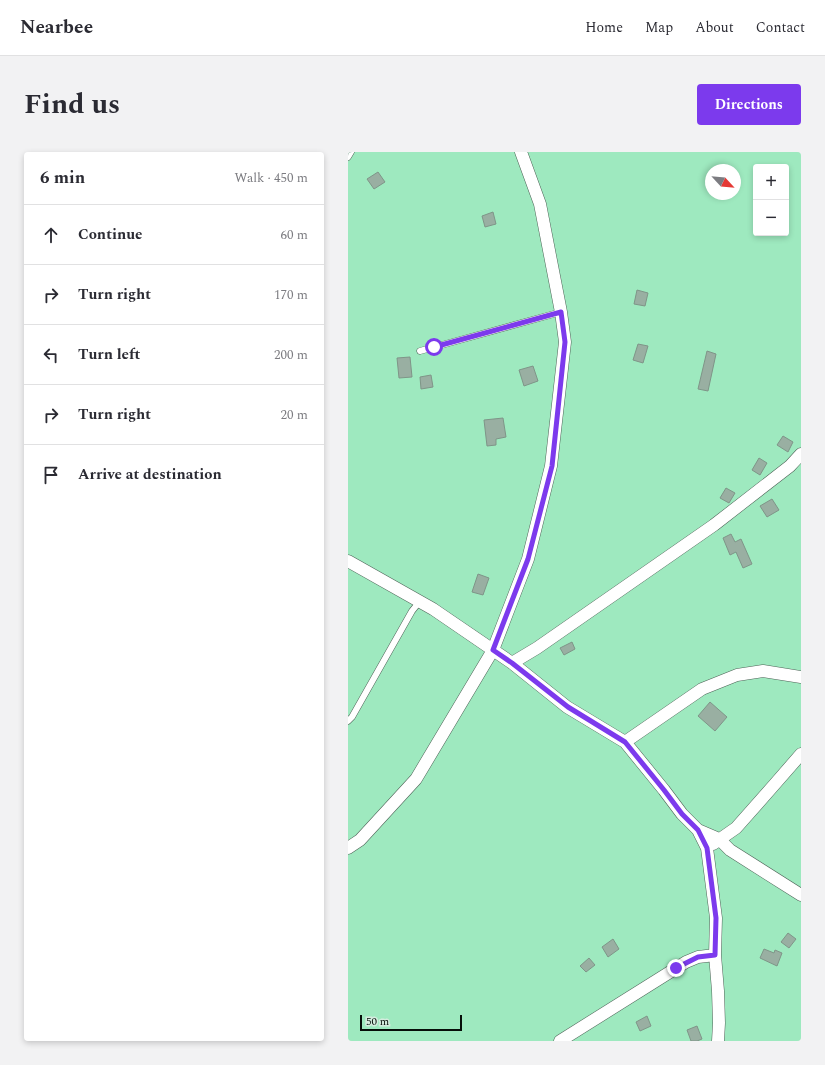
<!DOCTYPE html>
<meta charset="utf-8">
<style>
:root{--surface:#fff;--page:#f2f2f3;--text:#2b2b33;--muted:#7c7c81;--line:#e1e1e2;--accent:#7c3aed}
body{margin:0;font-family:Spectral,serif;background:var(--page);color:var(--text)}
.controls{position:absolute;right:12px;top:12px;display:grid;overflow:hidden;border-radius:4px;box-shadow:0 2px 6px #0003}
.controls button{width:36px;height:36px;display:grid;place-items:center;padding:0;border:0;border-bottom:1px solid var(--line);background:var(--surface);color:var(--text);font:20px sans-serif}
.compass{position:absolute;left:357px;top:12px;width:36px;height:36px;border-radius:50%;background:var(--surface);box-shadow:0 2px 6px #0003;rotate:116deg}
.scale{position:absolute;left:12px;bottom:10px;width:102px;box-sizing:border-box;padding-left:4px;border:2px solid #060e09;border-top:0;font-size:11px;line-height:14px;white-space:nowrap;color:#060e09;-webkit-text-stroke:3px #d4ecde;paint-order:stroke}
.stop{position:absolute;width:12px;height:12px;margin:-9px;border:3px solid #7c3aed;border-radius:50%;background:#fff}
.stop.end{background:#7c3aed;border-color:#fff;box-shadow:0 1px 4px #0008}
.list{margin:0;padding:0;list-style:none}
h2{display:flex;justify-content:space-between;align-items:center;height:52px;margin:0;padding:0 16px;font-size:17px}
h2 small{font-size:13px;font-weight:400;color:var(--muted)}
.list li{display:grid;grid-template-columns:26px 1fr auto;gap:12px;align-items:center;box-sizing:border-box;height:60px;padding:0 16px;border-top:1px solid var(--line)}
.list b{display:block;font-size:15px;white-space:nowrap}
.list em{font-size:13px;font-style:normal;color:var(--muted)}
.icon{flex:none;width:22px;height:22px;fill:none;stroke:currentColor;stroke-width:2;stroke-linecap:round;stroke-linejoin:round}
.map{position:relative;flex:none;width:453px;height:889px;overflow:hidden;border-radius:4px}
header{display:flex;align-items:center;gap:24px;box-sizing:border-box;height:56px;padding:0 20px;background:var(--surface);border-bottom:1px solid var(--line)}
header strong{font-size:19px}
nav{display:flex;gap:22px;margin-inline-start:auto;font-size:14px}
.intro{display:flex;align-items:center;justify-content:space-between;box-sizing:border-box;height:96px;padding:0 24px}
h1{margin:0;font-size:28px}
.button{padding:10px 18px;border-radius:4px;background:var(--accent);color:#fff;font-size:14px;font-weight:700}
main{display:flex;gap:24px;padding:0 24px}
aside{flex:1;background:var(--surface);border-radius:4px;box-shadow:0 2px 6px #0003}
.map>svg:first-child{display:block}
</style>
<header>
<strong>Nearbee</strong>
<nav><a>Home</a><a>Map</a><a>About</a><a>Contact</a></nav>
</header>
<div class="intro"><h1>Find us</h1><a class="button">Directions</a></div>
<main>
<aside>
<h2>6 min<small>Walk · 450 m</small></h2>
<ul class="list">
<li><svg class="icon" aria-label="ahead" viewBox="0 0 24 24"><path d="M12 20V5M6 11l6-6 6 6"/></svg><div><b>Continue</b></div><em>60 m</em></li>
<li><svg class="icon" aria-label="right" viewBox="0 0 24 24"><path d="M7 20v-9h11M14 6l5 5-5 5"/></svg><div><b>Turn right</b></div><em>170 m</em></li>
<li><svg class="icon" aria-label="left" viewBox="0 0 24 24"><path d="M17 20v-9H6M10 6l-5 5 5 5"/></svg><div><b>Turn left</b></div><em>200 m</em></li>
<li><svg class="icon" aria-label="right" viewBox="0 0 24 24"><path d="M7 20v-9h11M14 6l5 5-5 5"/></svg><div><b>Turn right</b></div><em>20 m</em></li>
<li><svg class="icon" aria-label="arrive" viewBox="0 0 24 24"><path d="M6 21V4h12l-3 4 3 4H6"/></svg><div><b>Arrive at destination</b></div></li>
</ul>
</aside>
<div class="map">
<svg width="453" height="889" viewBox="0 0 453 889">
<rect width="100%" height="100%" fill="#d4ecde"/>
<path fill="#9ee9bf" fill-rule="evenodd" d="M0 0H453V889H0ZM408 15H438V81H408ZM363 18H387V42H363Z"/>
<path fill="#99afa2" stroke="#7f9588" d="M30 20 37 30 26 37 19 27Z
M145 60 148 72 137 75 134 64Z
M289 138 300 141 297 154 286 152Z
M290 192 300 194 295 211 285 208Z
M359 199 368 202 360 239 350 237Z
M62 205 64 225 51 226 49 206Z
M185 214 190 229 176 234 171 218Z
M83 223 85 235 73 237 72 225Z
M155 266 158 285 148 287V293L139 294 136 268Z
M435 284 445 290 440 300 429 293Z
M411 306 419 311 412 323 404 318Z
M378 336 387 341 381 351 372 346Z
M424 347 431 358 419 365 412 354Z
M383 382 387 390 393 387 404 412 395 416 388 400 382 403 375 386Z
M130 422 141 426 135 443 124 440Z
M224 490 227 497 216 503 212 496Z
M362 550 379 565 367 579 350 564Z
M440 781 448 787 441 796 433 790Z
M265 787 271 797 260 805 254 795Z
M416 797 426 801 427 798 434 801 429 814 412 806Z
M241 806 247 813 238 820 232 814Z
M299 864 303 874 292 879 288 870Z
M349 874 354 887 349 889H343L339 878Z"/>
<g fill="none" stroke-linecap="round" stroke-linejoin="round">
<g stroke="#4e6357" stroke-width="7">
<path id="lane" d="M0 5 3 0
M72 199 213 160
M0 569 4 565 64 459 72 449"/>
</g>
<g stroke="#4e6357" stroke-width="13">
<path id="street" d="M0 409 85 457 164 511 219 555 277 590 316 638 334 662 350 678 371 687 382 698 453 743
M164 511 189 496 366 373 442 314 453 302
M277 590 354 537 389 523 415 519 453 525
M350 678 359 696 368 766 367 803 370 839 371 871 370 889
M365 692 388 676 426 633 453 602
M0 696 12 688 68 627 145 498 180 407 203 314 217 190 213 160 192 52 173 0
M212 889 338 810 350 805 367 803"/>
</g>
<use href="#lane" stroke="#fff" stroke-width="6"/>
<use href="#street" stroke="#fff" stroke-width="12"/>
</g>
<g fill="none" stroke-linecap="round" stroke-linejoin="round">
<path stroke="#7c3aed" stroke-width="5" d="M86 195 213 160 217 190 204 314 180 407 145 498 164 511 220 555 277 590 316 638 334 662 350 678 359 696 368 766 367 803 350 805 328 816"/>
</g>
</svg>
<div class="controls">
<button>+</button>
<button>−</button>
</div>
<svg class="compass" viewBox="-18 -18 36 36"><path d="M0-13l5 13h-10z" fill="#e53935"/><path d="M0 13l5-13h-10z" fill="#7c7c81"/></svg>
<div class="scale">50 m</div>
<div class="stop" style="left:86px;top:195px"></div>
<div class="stop end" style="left:328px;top:816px"></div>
</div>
</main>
